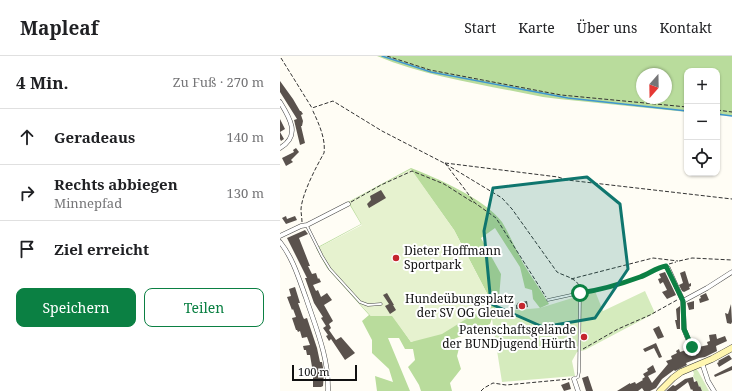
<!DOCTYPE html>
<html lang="de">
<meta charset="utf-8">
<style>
:root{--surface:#fff;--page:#f2f2f2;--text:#202124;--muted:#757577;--line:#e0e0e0;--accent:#0b8043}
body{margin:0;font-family:"Noto Serif",serif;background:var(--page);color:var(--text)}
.controls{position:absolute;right:12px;top:12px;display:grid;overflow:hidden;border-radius:8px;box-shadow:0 1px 3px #0004}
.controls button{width:36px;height:36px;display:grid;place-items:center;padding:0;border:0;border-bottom:1px solid var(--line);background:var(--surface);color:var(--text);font:20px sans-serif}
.compass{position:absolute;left:356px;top:12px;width:36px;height:36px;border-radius:50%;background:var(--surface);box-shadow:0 1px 3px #0004;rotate:200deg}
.scale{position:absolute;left:12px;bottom:10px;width:65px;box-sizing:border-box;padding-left:4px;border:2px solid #111;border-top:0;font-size:11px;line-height:14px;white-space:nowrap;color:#111;-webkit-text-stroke:3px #fff;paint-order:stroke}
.stop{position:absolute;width:12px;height:12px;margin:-9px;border:3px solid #0b8043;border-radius:50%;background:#fff}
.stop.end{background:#0b8043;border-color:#fff;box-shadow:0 1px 4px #0008}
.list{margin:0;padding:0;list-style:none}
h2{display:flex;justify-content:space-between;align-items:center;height:52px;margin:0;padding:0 16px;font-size:17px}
h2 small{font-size:13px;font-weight:400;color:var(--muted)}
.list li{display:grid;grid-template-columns:26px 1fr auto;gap:12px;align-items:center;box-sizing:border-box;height:56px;padding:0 16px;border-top:1px solid var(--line)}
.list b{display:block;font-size:15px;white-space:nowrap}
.list p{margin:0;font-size:13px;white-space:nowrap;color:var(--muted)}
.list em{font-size:13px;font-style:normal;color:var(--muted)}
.actions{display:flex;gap:8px;padding:12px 16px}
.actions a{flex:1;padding:9px 0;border:1px solid var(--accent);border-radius:8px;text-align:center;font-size:14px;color:var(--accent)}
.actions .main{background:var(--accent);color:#fff}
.icon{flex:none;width:22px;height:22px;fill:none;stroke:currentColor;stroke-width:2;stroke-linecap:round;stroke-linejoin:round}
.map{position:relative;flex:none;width:452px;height:335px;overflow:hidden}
header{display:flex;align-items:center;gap:24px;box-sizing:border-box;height:56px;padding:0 20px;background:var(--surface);border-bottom:1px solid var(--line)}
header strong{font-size:19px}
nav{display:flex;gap:22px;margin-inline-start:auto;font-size:14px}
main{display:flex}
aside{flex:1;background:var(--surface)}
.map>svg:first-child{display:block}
</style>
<header>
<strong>Mapleaf</strong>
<nav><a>Start</a><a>Karte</a><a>Über uns</a><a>Kontakt</a></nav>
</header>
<main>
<aside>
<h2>4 Min.<small>Zu Fuß · 270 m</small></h2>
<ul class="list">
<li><svg class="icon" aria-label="ahead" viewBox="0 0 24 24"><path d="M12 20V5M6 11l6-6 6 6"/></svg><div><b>Geradeaus</b></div><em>140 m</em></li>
<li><svg class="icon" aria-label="right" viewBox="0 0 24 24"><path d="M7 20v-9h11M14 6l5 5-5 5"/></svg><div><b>Rechts abbiegen</b><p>Minnepfad</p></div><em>130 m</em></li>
<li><svg class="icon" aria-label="arrive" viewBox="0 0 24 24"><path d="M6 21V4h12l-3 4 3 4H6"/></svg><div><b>Ziel erreicht</b></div></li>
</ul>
<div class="actions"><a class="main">Speichern</a><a>Teilen</a></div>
</aside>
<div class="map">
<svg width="452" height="335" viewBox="0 0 452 335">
<rect width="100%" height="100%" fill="#fffdf5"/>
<path fill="#d5ebbd" d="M315 235 323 255 365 235 375 257 305 294 297 296 292 305 295 320 222 326 212 263 214 256 260 252Z
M416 313 418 315 429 335H422L420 330H418C417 326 415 324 413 320L414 318 413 315Z"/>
<path fill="#b9dc9c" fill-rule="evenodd" d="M97 0H452V60L437 59V15H407V56L279 43 263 41C207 29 149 22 97 0ZM362 18H386V42H362Z
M131 112C157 122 205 143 222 166 230 179 236 194 243 207 251 221 261 234 269 248L260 252 253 243 252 234 245 232 240 211 215 172 201 182 221 218 219 242 210 268 174 283 180 288 177 300 181 313 170 327 172 335H141L139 329 128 311 135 304 133 293H125L119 282H108L130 335H97L95 320 113 326 109 313 92 297V284L82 265 89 259 47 212 36 192 81 168 68 146ZM131 114 174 174 212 247 131 286 113 260H91L48 212 38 192 82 168Z"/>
<path fill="#e6f2cf" d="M131 113 174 174 212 247 162 278 131 286 112 260H91L48 212 38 192 82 169 69 146Z"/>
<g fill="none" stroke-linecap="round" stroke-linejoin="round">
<path stroke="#3f96cf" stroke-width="1.5" d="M102 0 151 16 288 42 407 55
M437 58 452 60"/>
</g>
<path fill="#5a524d" d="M0 25 13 43 20 55H21L23 58 21 59 23 65 22 70H21L25 87 20 89 14 64 17 63 0 36Z
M0 63 5 73 0 76 4 83 1 85 0 83Z
M16 92 19 96 11 104 13 106 6 110 2 102 14 96 13 94Z
M101 134 106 142 89 152 87 148 91 144 90 140Z
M6 160 7 163 15 160 17 164 6 168 2 162Z
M25 174 28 178 19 182 30 210H28L32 218 36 217 38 223 39 222 41 226 33 229 36 235 38 234 41 241 47 237 52 244 44 249 53 265 49 268 51 272 49 274 56 284 61 281 75 297 65 304 51 283 49 285 46 280 48 279 43 272 46 270 41 262 43 261 34 247 25 222H27L7 182Z
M405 215 409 228 411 227V230L409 231 410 233 404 236 402 235 399 229 403 227 400 217Z
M385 216 396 239 387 243 382 236 387 234 383 226 380 228 378 223 381 222 379 218Z
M15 231 20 247H18L23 261 24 263 27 262 37 292 40 306H42L44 317 43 330 41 331H33V321H32V319H27V314H32V311L30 299H27L26 294H24L23 290 30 289 27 281 22 282 20 275 18 276 17 274H16L12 262 16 261 13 253 12 254 7 241 11 240 9 233Z
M107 237 114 249H113L116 254 110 258 105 250 109 248 103 239Z
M426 237 429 244 420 247 419 243 421 242 420 240Z
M247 245 248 251 236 253V249L238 248 237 247Z
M414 245V253L409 254 407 247Z
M451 248 452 266 451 268 447 267 445 257 448 258Z
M400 250V273H397L395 264H397L396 253Z
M379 270 384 281 378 283 373 273Z
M436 278 437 283 445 280 447 285 436 290 437 295 425 301 419 302 406 307 407 309 395 315 394 314 382 323 376 332 370 335H364L362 332 358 335H337L350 327V328L355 326 356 328 363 324 362 323 365 321 363 318 368 315 367 313 373 309 376 316 368 320 372 327 388 308 386 305 392 303 391 300 397 297 396 295 399 293 400 296 409 293 412 299 415 300 416 298 414 292 428 289 427 286 430 285 429 279Z
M376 287 382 301 379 302 374 292 365 296 363 293Z
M449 299 452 303 439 311 437 307 439 306 438 305Z
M452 310V314L435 321 434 319Z
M308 320 313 335H306L302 322Z
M413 321 414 326 417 325 419 331 420 330 422 335H413L412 333 411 334 408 326 396 335H386L393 329 395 330 405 323Z
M289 326 291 333 284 335 281 329Z"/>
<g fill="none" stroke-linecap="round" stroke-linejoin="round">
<g stroke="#444" stroke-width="3">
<path id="lane" d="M27 170 42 200 50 213 80 246 88 249 101 248
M268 244 300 237 299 316 298 321 294 323
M408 284 414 298"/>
</g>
<g stroke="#444" stroke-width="5">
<path id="street" d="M0 46C10 62 21 80 0 92
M0 180 21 170 27 169 68 148
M0 186C13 202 19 223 26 242 36 272 49 302 48 335
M388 212 403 245 404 273 408 283
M403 245 427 232 452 216
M422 307 428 325 434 335
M294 323 298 335"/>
</g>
<g stroke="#333" stroke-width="7">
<path id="secondary" d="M380 335 393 322 401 316 432 303 452 292"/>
</g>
<path stroke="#333" stroke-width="1" stroke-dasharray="4 2" stroke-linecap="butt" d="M107 0 150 14 281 39 407 51
M1 2 32 52 53 45 102 75 164 107 222 142 232 153 277 216C286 221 299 222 300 234
M437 54 452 56
M165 107 278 121 287 124 452 143
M165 107 195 147 216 162 266 241
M71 146 101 129 132 115 164 128 194 147
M22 166C22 162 21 158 21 153 22 138 36 111 44 97 46 82 38 66 32 53
M399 205 412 202 452 204
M389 208 396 206
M291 223 373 202 398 205
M303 237 361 221 385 210
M303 293 338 273 370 259 397 244
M201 335 204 332 213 327 226 329 290 323"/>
<use href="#lane" stroke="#fff" stroke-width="2"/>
<use href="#street" stroke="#fff" stroke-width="4"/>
<use href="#secondary" stroke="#fff6b0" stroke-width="6"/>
</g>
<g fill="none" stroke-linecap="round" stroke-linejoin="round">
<path stroke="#0b8043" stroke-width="5" d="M300 237C320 234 341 228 360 221 369 218 377 211 386 210L403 245 404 273 412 291"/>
</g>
<path fill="#0f766e" fill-opacity="0.2" stroke="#0f766e" stroke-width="3" stroke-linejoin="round" d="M307 121 340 148 348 213 315 262 263 271 211 248 204 175 213 132Z"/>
<g fill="#c4262e" stroke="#fff" stroke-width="1.5">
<circle cx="116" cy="202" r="4"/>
<circle cx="242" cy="250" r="4"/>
<circle cx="304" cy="281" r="4"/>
</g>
<g text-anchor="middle" stroke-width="4" stroke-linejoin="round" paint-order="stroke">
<g font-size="12" fill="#111" stroke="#fff" text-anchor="end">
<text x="124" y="199" text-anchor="start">Dieter Hoffmann<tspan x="124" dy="14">Sportpark</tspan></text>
<text x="234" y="247">Hundeübungsplatz<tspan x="234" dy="14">der SV OG Gleuel</tspan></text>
<text x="296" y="278">Patenschaftsgelände<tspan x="296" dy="14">der BUNDjugend Hürth</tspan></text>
</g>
</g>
</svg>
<div class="controls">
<button>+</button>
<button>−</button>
<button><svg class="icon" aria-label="locate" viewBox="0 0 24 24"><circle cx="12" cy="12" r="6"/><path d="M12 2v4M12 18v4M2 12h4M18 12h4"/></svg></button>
</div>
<svg class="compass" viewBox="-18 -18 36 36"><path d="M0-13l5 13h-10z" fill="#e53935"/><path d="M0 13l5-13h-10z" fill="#757577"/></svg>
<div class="scale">100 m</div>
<div class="stop" style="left:300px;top:237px"></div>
<div class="stop end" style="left:412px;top:291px"></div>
</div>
</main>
